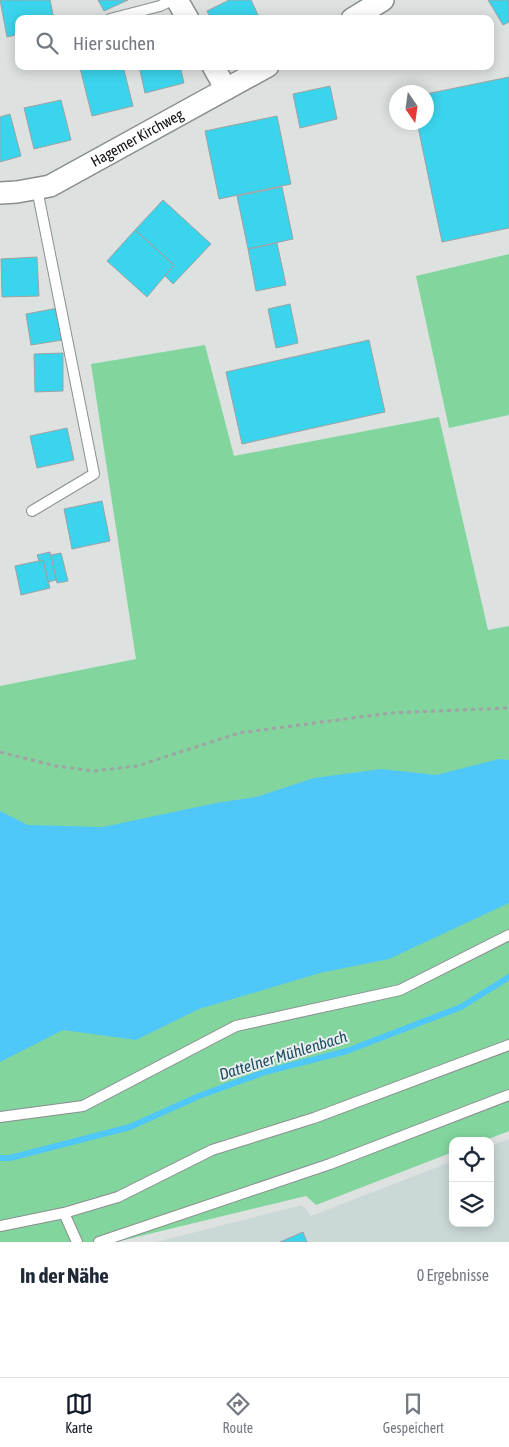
<!DOCTYPE html>
<html lang="de">
<meta charset="utf-8">
<style>
:root{--surface:#fff;--page:#f6f6f7;--text:#1f2937;--muted:#747a83;--line:#e0e1e3;--accent:#111827}
body{margin:0;font-family:"Asap Condensed",sans-serif;background:var(--page);color:var(--text)}
.controls{position:absolute;right:15px;bottom:15px;display:grid;overflow:hidden;border-radius:10px;box-shadow:0 2px 12px #0003}
.controls button{width:45px;height:45px;display:grid;place-items:center;padding:0;border:0;border-bottom:1px solid var(--line);background:var(--surface);color:var(--text);font:25px sans-serif}
.compass{position:absolute;left:389px;top:85px;width:45px;height:45px;border-radius:50%;background:var(--surface);box-shadow:0 2px 12px #0003;rotate:167deg}
.list{margin:0;padding:0;list-style:none}
h2{display:flex;justify-content:space-between;align-items:center;height:65px;margin:0;padding:0 20px;font-size:21px}
h2 small{font-size:16px;font-weight:400;color:var(--muted)}
.icon{flex:none;width:28px;height:28px;fill:none;stroke:currentColor;stroke-width:2;stroke-linecap:round;stroke-linejoin:round}
.map{position:relative;flex:none;width:509px;height:1242px;overflow:hidden}
.search{position:absolute;background:var(--surface);box-shadow:0 2px 12px #0003;left:15px;right:15px;top:15px;height:55px;display:flex;align-items:center;gap:12px;box-sizing:border-box;padding:0 18px;border-radius:10px;color:var(--muted);font-size:19px}
.sheet{height:135px;background:var(--surface)}
nav{display:flex;justify-content:space-around;align-items:center;box-sizing:border-box;height:70px;border-top:1px solid var(--line);background:var(--surface);font-size:14px;color:var(--muted)}
nav a{display:grid;justify-items:center;gap:2px}
nav .on{color:var(--accent)}
.map>svg:first-child{display:block}
</style>
<div class="map">
<svg width="509" height="1242" viewBox="0 0 509 1242">
<rect width="100%" height="100%" fill="#dde2e1"/>
<path fill="#cad8d7" d="M509 1139V1242H156L302 1205 311 1216 453 1161V1223H490V1146Z"/>
<path fill="#83d59e" d="M509 254V415L449 428 416 276Z
M205 345 234 456 439 417 488 630 509 626V1131L483 1141H453V1152L316 1205 306 1196 116 1242H0V686L136 659 91 364Z"/>
<path fill="#50c7f9" d="M499 759 509 760V903L389 959 320 973 199 1009 136 1040 63 1030 0 1062V811L28 825 103 827 216 803 256 797 314 778 382 769 436 775Z"/>
<g fill="none" stroke-linecap="round" stroke-linejoin="round">
<path stroke="#50c7f9" stroke-width="6" d="M0 1158H10L130 1127 199 1096 265 1072 347 1051 461 1007 509 977"/>
</g>
<path fill="#3ad4ec" stroke="#9ea2a3" d="M0 0H50L54 19H19V34L7 37Z
M98 0H128L104 11Z
M229 0H251L260 19H211L207 11Z
M488 0H509V22L503 25Z
M89 66H123L133 106 92 116 80 68Z
M139 66H180L184 83 145 93Z
M509 77V228L442 242 417 122H426V94Z
M330 86 337 119 300 128 293 94Z
M61 100 71 140 34 149 24 108Z
M10 114 21 156 0 162V117Z
M277 116 291 184 219 199 205 131Z
M282 187 293 239 248 249 237 196Z
M163 200 211 244 173 284 165 276 174 265 135 230Z
M135 230 174 265 147 297 107 261Z
M277 243 286 285 256 291 248 249Z
M37 257 39 296 2 297 1 259Z
M290 304 298 343 276 348 268 309Z
M58 308 63 340 31 345 26 314Z
M369 340 385 412 242 444 226 372Z
M63 353V391L35 392 34 354Z
M67 428 74 460 37 468 30 436Z
M102 501 110 541 72 549 64 509Z
M50 552 56 580 48 582 43 560 39 561 37 555Z
M61 553 68 581 57 583 51 555Z
M43 560 50 588 21 595 15 566Z
M303 1232 307 1242H280Z"/>
<g fill="none" stroke-linecap="round" stroke-linejoin="round">
<g stroke="#8a8e8e" stroke-width="12">
<path id="service" d="M110 19 160 6 172 0
M32 511 94 474 37 189
M0 1117 83 1106 236 1026 400 990 509 935
M64 1213 77 1242
M0 1226 64 1213 118 1197 212 1150 314 1118 509 1045
M99 1242 330 1164 509 1095"/>
</g>
<g stroke="#8a8e8e" stroke-width="24">
<g id="minor">
<path d="M177 0 188 19"/>
<path d="M352 19 383 0"/>
<path d="M213 66 226 89"/>
<path id="s1" d="M0 193 17 192 50 186 268 66"/>
</g>
</g>
<path stroke="#9fa3a3" stroke-width="3" stroke-dasharray="4 4" stroke-linecap="butt" d="M0 752 56 766 94 771 137 766 239 733 390 713 509 708"/>
<use href="#service" stroke="#fff" stroke-width="10"/>
<use href="#minor" stroke="#fff" stroke-width="21"/>
</g>
<g text-anchor="middle" stroke-width="4" stroke-linejoin="round" paint-order="stroke">
<g font-size="15" fill="#101111" stroke="#eaefee">
<text dy="5" stroke="none"><textPath href="#s1" startOffset="150">Hagemer Kirchweg</textPath></text>
</g>
<g font-size="16" font-style="italic" fill="#1d4e63" stroke="#eaefee">
<text transform="translate(283 1055) rotate(-17)" y="6">Dattelner Mühlenbach</text>
</g>
</g>
</svg>
<div class="controls">
<button><svg class="icon" aria-label="locate" viewBox="0 0 24 24"><circle cx="12" cy="12" r="6"/><path d="M12 2v4M12 18v4M2 12h4M18 12h4"/></svg></button>
<button><svg class="icon" aria-label="layers" viewBox="0 0 24 24"><path d="M12 4l9 5-9 5-9-5zM3 14l9 5 9-5"/></svg></button>
</div>
<svg class="compass" viewBox="-18 -18 36 36"><path d="M0-13l5 13h-10z" fill="#e53935"/><path d="M0 13l5-13h-10z" fill="#747a83"/></svg>
<div class="search"><svg class="icon" aria-label="search" viewBox="0 0 24 24"><circle cx="10" cy="10" r="6"/><path d="M15 15l6 6"/></svg>Hier suchen</div>
</div>
<section class="sheet">
<h2>In der Nähe<small>0 Ergebnisse</small></h2>
<ul class="list">
</ul>
</section>
<nav>
<a class="on"><svg class="icon" aria-label="map" viewBox="0 0 24 24"><path d="M3 6l6-2 6 2 6-2v14l-6 2-6-2-6 2zM9 4v14M15 6v14"/></svg>Karte</a>
<a><svg class="icon" aria-label="directions" viewBox="0 0 24 24"><path d="M12 3l9 9-9 9-9-9zM9 14v-3h6M13 9l2 2-2 2"/></svg>Route</a>
<a><svg class="icon" aria-label="saved" viewBox="0 0 24 24"><path d="M7 4h10v16l-5-4-5 4z"/></svg>Gespeichert</a>
</nav>
